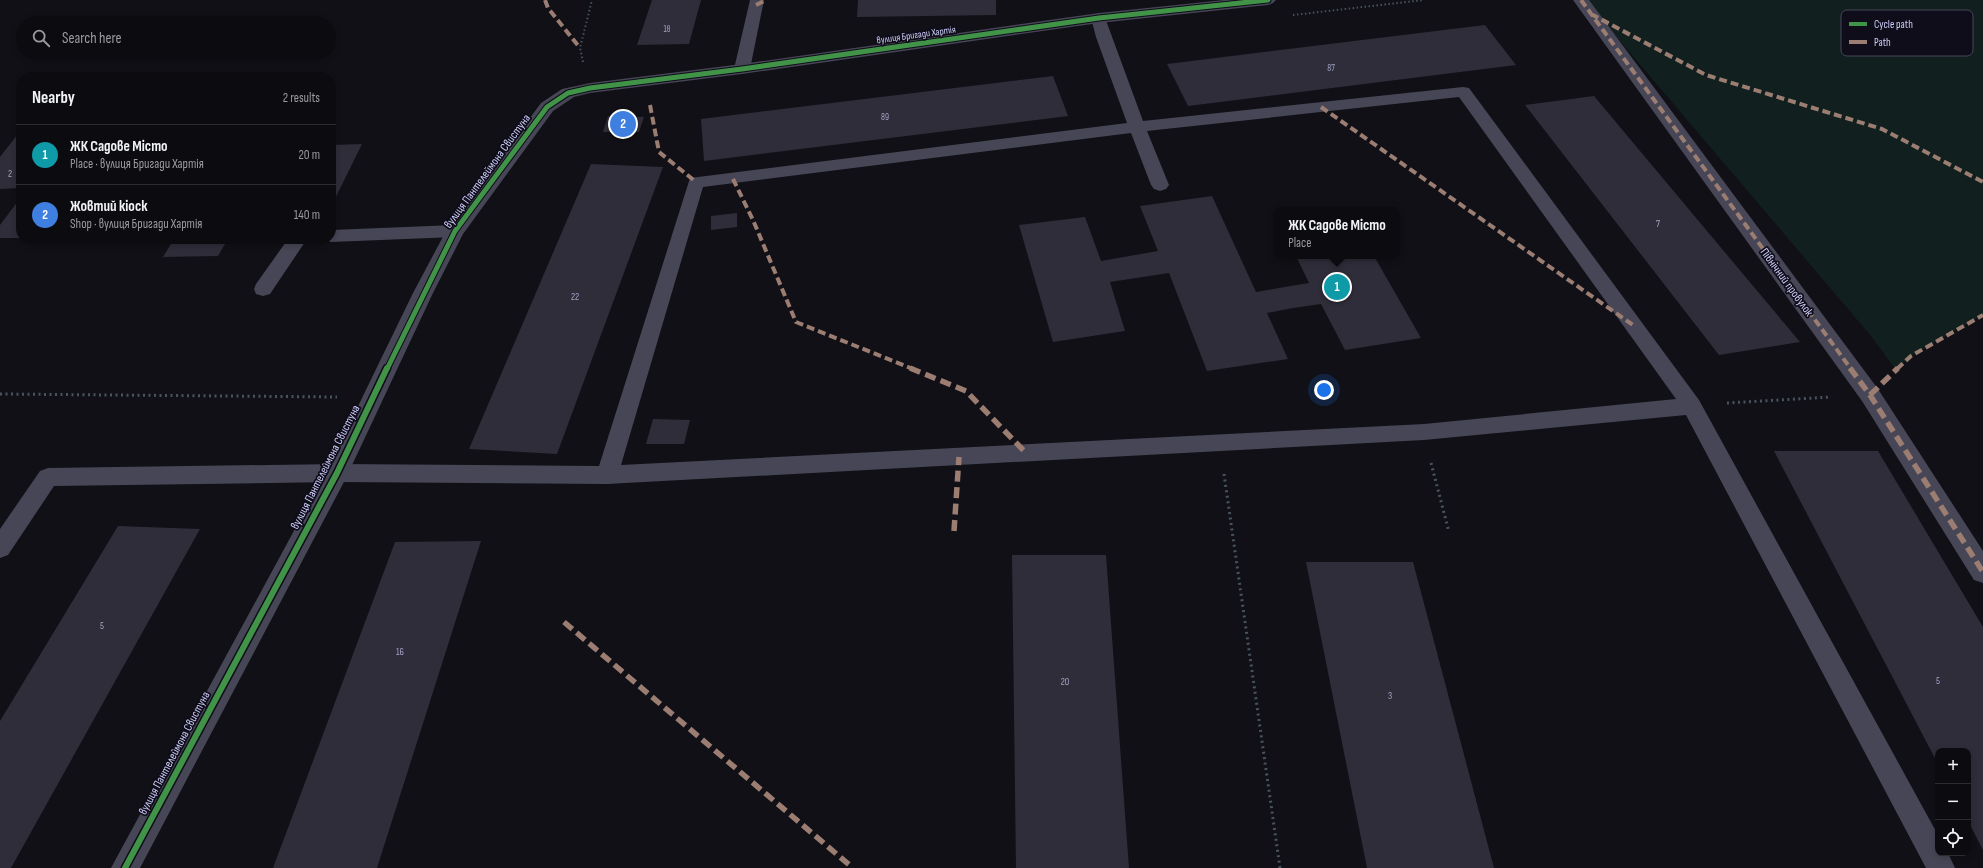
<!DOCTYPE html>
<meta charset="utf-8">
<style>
:root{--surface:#0c0c10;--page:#1a1a1e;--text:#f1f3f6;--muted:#9a9b9f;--line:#2c2c30;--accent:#d93025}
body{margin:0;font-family:"Sofia Sans Condensed",sans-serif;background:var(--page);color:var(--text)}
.controls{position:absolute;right:12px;bottom:12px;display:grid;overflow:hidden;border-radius:8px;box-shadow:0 2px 6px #0003}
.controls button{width:36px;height:36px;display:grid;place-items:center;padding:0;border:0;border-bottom:1px solid var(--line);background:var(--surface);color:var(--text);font:20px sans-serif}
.you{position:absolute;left:1324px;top:390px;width:14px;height:14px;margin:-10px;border:3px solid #fff;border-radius:50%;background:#1a73e8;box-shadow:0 0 0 6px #1a73e833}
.badge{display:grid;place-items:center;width:26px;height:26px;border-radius:50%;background:var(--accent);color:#fff;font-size:13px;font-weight:700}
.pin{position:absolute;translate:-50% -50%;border:2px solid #fff;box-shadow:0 1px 4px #0006}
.popup{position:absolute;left:1274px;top:207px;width:126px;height:52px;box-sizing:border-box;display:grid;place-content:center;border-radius:8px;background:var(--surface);filter:drop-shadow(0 1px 3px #0005);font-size:13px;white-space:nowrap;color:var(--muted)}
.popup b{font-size:15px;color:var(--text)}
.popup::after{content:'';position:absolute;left:50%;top:100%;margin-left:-8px;border:8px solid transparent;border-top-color:var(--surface)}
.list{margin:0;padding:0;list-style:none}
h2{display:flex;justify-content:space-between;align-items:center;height:52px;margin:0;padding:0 16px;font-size:17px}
h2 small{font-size:13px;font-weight:400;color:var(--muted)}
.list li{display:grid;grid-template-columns:26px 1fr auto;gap:12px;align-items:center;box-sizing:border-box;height:60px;padding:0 16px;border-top:1px solid var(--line)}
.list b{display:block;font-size:15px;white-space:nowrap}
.list p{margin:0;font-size:13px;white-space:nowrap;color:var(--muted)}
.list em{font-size:13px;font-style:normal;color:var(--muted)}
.icon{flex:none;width:22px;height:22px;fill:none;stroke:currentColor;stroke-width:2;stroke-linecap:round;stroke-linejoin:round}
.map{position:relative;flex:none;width:1983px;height:868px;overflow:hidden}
.search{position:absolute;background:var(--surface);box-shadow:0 2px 6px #0003;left:16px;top:16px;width:320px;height:44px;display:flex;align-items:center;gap:10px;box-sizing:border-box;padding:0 14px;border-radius:22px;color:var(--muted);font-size:15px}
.panel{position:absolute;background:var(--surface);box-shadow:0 2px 6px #0003;left:16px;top:72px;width:320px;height:172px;border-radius:16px}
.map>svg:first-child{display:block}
</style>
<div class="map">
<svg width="1983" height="868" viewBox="0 0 1983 868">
<rect width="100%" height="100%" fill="#101016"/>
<path fill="#11201f" d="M1585 0H1983V315L1911 356 1896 370 1871 336Z"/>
<path fill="#2e2d39" d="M652 0H701L689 44 637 45Z
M858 0H996V15L857 17Z
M1485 25 1516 65 1188 106 1167 64Z
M1053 76 1068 116 704 161 701 119Z
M1594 96 1800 342 1719 355 1525 105Z
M608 116 644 117 639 132H603Z
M21 130V188L0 189V157Z
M362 144 331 207V145Z
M591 164 663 167 557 454 469 449Z
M1212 196 1256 292 1309 283 1296 256H1374L1421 338 1345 350 1321 304 1293 308 1267 313 1288 359 1207 371 1169 273 1110 282 1125 331 1053 342 1019 225 1085 217 1101 261 1158 251 1140 206Z
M21 197V238H0V225Z
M737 213V227L711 230V216Z
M174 239H228L218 256 163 257Z
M653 419 690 420 684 444H646Z
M1774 451H1878L1983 627V850L1968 821V751H1938V764Z
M118 526 200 529 11 868H0V721Z
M481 541 377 868H273L395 542Z
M1012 555H1106L1129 868H1016Z
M1306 562H1413L1494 868H1367Z"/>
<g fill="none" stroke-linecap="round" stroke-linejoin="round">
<path stroke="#48545d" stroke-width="2" stroke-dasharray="1.5 2.5" stroke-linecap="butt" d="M1293 15 1424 0
M583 62 580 48 592 0"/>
<path stroke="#48545d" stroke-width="3" stroke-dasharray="2 3.5" stroke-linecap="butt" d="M0 394 337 397
M1727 403 1831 397
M1431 463 1449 532
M1224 474 1280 868"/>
<path fill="#464656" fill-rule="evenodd" d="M750 0H764L750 69 748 72 742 74 736 72 734 69Z
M1099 13 1104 15 1143 121 1463 87 1469 88 1699 400 1938 835V853H1948L1955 868H1926L1686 415 1424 440 607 484 337 482 54 486 8 555 0 558V529L40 471 48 468 337 464 599 466 690 178 1127 123 1096 37 1091 18 1094 15ZM1459 97 1676 399 1424 424 621 465 703 187 1131 133 1151 185 1154 189 1160 191 1166 189 1169 185 1147 131Z
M455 225 461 227 464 231 461 235 455 237 331 242 324 239H331V230Z
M288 239H307L270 294 263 296 256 294 254 289 256 284Z"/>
<path fill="#464656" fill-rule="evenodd" d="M1573 0H1589L1878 389 1983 551V583L1974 580 1862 401Z"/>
<path fill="#464656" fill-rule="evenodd" d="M1224 0H1276L1273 3 1268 5 1099 23 742 74 590 93 574 97 553 111 463 234 433 293 345 480 140 868H111L328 468 413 293 446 231 541 103 562 89 590 83 742 64 1099 13Z"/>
<path stroke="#9b7d72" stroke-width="4" stroke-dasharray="8 4" stroke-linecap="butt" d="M545 0 548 8 580 48
M1581 0 1851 369
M756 5 766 0
M1591 14 1706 75 1882 129 1983 182
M650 105 659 152 696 182
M1321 107 1633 325
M733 179 753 220 796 322 913 369
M1897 369 1911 356 1983 315"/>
<path stroke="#9b7d72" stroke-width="5.5" stroke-dasharray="11 5.5" stroke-linecap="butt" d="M910 368 966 391 1026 453
M1850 368 1870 395 1983 572
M1870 395 1898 368
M954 531 959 457
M564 622 853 868"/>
<g stroke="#0e0d19" stroke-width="7">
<path id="cycleway-far1" d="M387 369 455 231 547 107 568 93 590 88 742 69 1099 18 1268 0"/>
</g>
<g stroke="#0e0d19" stroke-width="9">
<path id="cycleway" d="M125 868 337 473 387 368"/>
</g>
<use href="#cycleway-far1" stroke="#419447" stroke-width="5"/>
<use href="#cycleway" stroke="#419447" stroke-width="6"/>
</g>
<g text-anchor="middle" stroke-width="3.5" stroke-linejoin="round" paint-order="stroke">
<g font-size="9" fill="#a6a4c8">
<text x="667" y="32">1в</text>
<text x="1331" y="71">87</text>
<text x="885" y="120">89</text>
</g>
<g font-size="10" fill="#ceccf8" stroke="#0e0d19">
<text transform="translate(916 34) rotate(-8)" y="4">вулиця Бригади Хартія</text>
</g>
<g font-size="10" fill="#a6a4c8">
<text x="10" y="177">2</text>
<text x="1658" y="227">7</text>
<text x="575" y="300">22</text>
<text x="102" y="629">5</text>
<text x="400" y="655">16</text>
<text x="1938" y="684">5</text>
<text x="1065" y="685">20</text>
<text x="1390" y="699">3</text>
</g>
<g font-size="12" fill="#ceccf8" stroke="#0e0d19">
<text transform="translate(487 171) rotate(-54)" y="4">вулиця Пантелеймона Свистуна</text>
<text transform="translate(1787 282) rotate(54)" y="4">Північний провулок</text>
<text transform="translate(325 467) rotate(-63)" y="4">вулиця Пантелеймона Свистуна</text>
<text transform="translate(174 753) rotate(-62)" y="4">вулиця Пантелеймона Свистуна</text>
</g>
</g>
<rect x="1841" y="10" width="132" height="46" rx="6" fill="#0e0d19" stroke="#48465c" stroke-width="1"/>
<rect x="1849" y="22" width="18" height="4" fill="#419447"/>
<rect x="1849" y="40" width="18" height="4" fill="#9b7d72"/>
<g font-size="11" fill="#ceccf8">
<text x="1874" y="28">Cycle path</text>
<text x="1874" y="46">Path</text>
</g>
</svg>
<div class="controls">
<button>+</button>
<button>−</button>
<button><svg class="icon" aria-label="locate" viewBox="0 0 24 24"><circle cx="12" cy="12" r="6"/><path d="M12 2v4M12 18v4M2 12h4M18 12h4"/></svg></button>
</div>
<div class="you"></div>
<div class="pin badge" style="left:1337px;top:287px;background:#0f9aa8">1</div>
<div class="popup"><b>ЖК Садове Місто</b>Place</div>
<div class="pin badge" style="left:623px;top:124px;background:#3f7fe0">2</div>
<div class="search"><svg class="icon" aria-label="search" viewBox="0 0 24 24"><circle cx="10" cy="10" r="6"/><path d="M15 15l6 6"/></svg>Search here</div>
<section class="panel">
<h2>Nearby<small>2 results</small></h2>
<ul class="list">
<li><span class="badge" style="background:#0f9aa8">1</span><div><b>ЖК Садове Місто</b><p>Place · вулиця Бригади Хартія</p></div><em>20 m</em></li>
<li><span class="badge" style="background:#3f7fe0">2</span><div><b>Жовтий кіоск</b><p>Shop · вулиця Бригади Хартія</p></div><em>140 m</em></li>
</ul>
</section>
</div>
